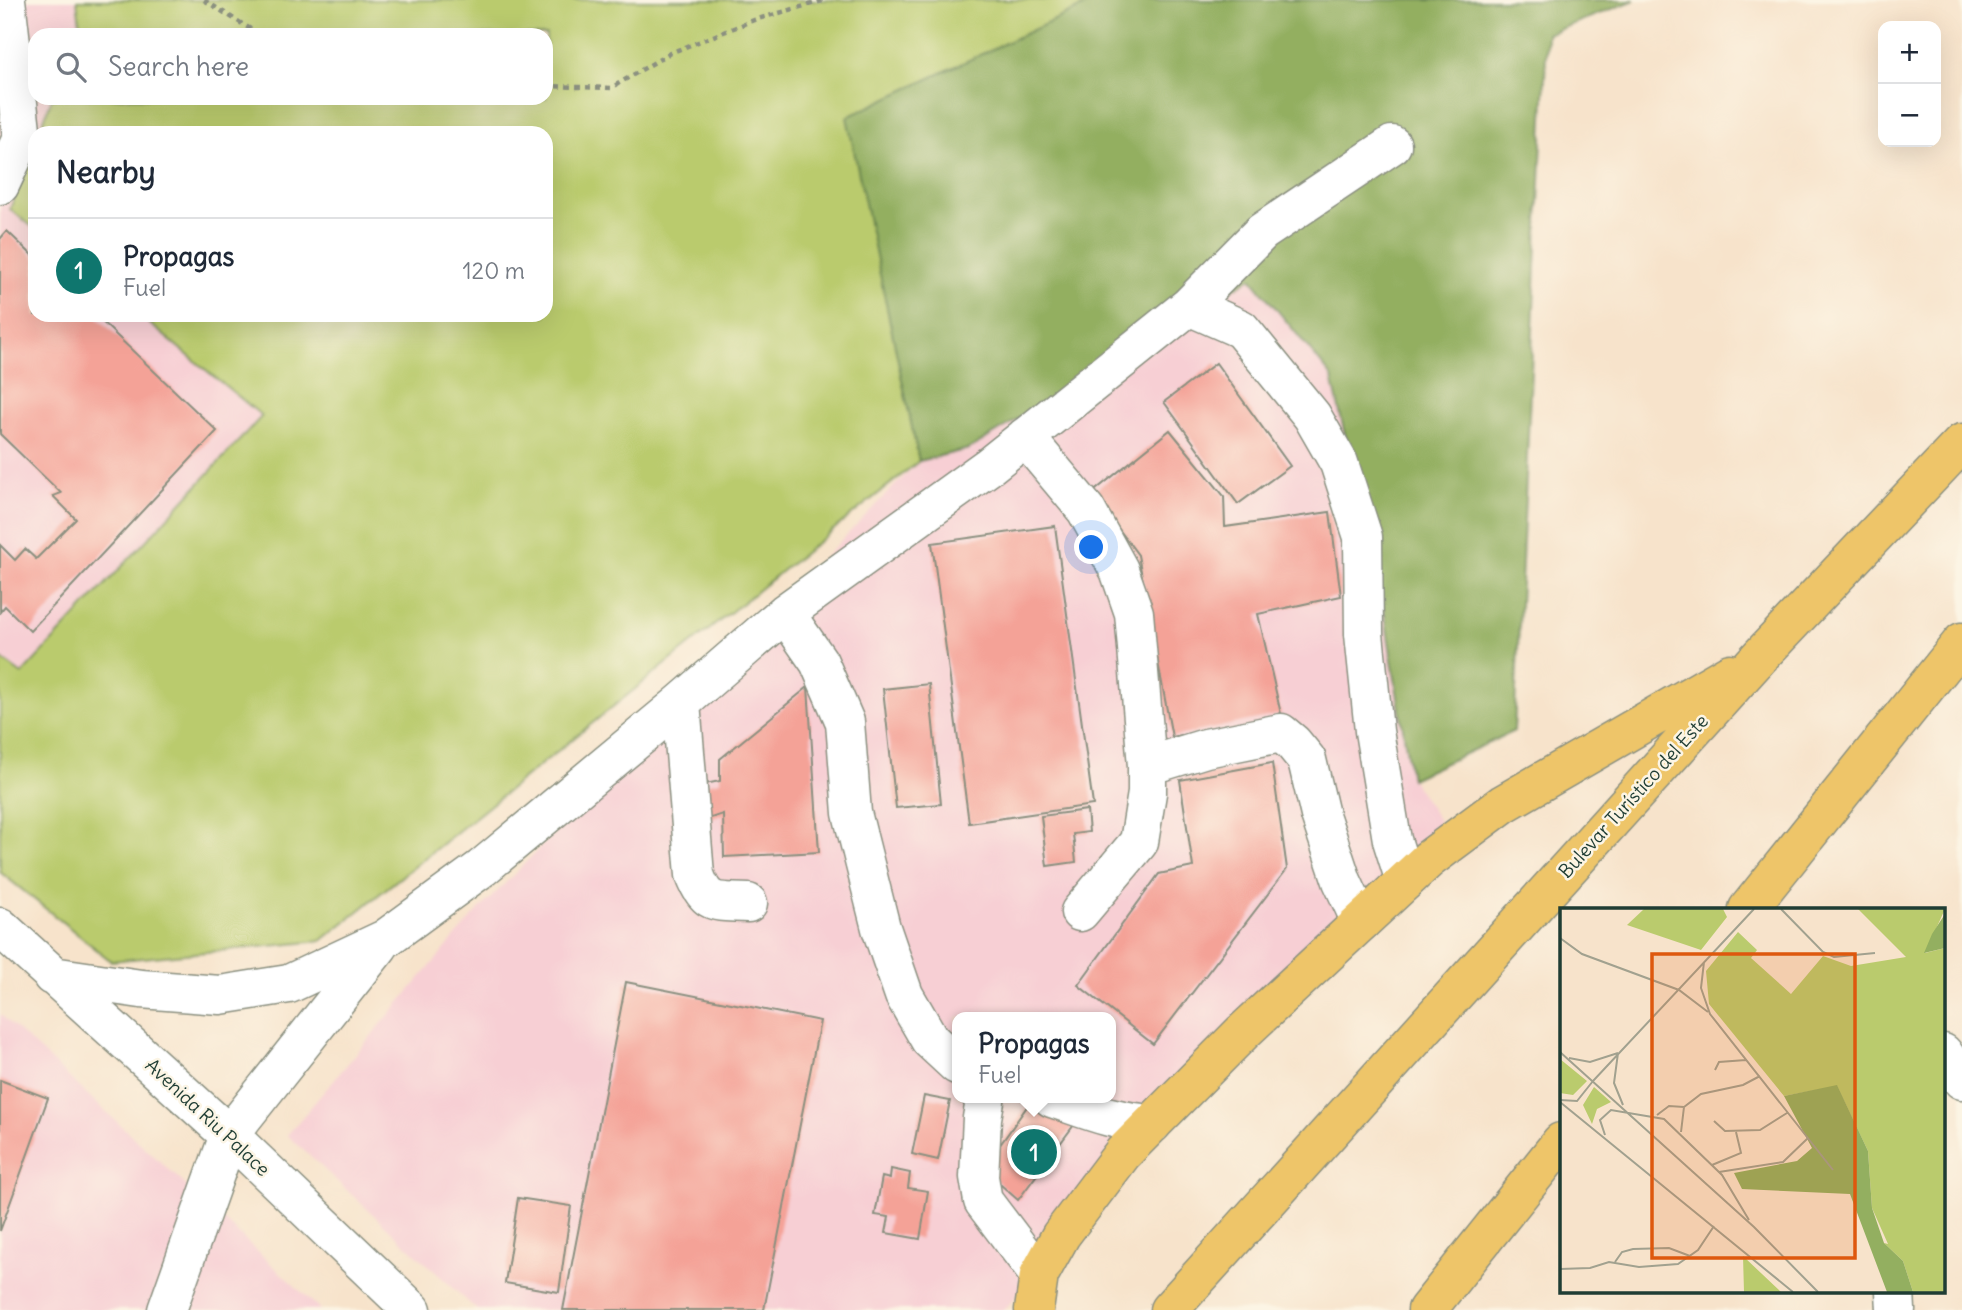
<!DOCTYPE html>
<meta charset="utf-8">
<style>
:root{--surface:#fff;--page:#f6f6f7;--text:#1f2937;--muted:#747a83;--line:#e0e1e3;--accent:#0f766e}
body{margin:0;font-family:Delius,sans-serif;background:var(--page);color:var(--text)}
.controls{position:absolute;right:21px;top:21px;display:grid;overflow:hidden;border-radius:14px;box-shadow:0 7px 28px #0002}
.controls button{width:63px;height:63px;display:grid;place-items:center;padding:0;border:0;border-bottom:2px solid var(--line);background:var(--surface);color:var(--text);font:35px sans-serif}
.you{position:absolute;left:1092px;top:548px;width:24px;height:24px;margin:-18px;border:5px solid #fff;border-radius:50%;background:#1a73e8;box-shadow:0 0 0 10px #1a73e833}
.badge{display:grid;place-items:center;width:46px;height:46px;border-radius:50%;background:var(--accent);color:#fff;font-size:23px;font-weight:700}
.pin{position:absolute;translate:-50% -50%;border:4px solid #fff;box-shadow:0 2px 7px #0006}
.popup{position:absolute;left:952px;top:1012px;width:164px;height:91px;box-sizing:border-box;display:grid;place-content:center;border-radius:14px;background:var(--surface);filter:drop-shadow(0 2px 5px #0005);font-size:23px;white-space:nowrap;color:var(--muted)}
.popup b{font-size:26px;color:var(--text)}
.popup::after{content:'';position:absolute;left:50%;top:100%;margin-left:-14px;border:14px solid transparent;border-top-color:var(--surface)}
.list{margin:0;padding:0;list-style:none}
h2{display:flex;justify-content:space-between;align-items:center;height:91px;margin:0;padding:0 28px;font-size:30px}
h2 small{font-size:23px;font-weight:400;color:var(--muted)}
.list li{display:grid;grid-template-columns:46px 1fr auto;gap:21px;align-items:center;box-sizing:border-box;height:105px;padding:0 28px;border-top:2px solid var(--line)}
.list b{display:block;font-size:26px;white-space:nowrap}
.list p{margin:0;font-size:23px;white-space:nowrap;color:var(--muted)}
.list em{font-size:23px;font-style:normal;color:var(--muted)}
.icon{flex:none;width:38px;height:38px;fill:none;stroke:currentColor;stroke-width:2;stroke-linecap:round;stroke-linejoin:round}
.map{position:relative;flex:none;width:1962px;height:1310px;overflow:hidden}
.search{position:absolute;background:var(--surface);box-shadow:0 7px 28px #0002;left:28px;top:28px;width:525px;height:77px;display:flex;align-items:center;gap:18px;box-sizing:border-box;padding:0 24px;border-radius:21px;color:var(--muted);font-size:26px}
.panel{position:absolute;background:var(--surface);box-shadow:0 7px 28px #0002;left:28px;top:126px;width:525px;height:196px;border-radius:21px}
.map>svg:first-child{display:block}
</style>
<div class="map">
<svg width="1962" height="1310" viewBox="0 0 1962 1310">
<rect width="100%" height="100%" fill="#fcf5e5"/>
<filter id="ink" filterUnits="userSpaceOnUse"><feTurbulence type="fractalNoise" baseFrequency=".0143" numOctaves="2"/><feDisplacementMap in="SourceGraphic" scale="14" xChannelSelector="R" yChannelSelector="G"/><feConvolveMatrix kernelMatrix="1 2 1 2 8 2 1 2 1" color-interpolation-filters="sRGB"/></filter>
<filter id="wash" filterUnits="userSpaceOnUse"><feTurbulence type="fractalNoise" baseFrequency=".00686" numOctaves="4" result="noise"/><feDisplacementMap in="SourceGraphic" scale="28" xChannelSelector="R" yChannelSelector="G"/><feGaussianBlur stdDeviation="1.57" result="paint"/><feColorMatrix in="noise" values="0 0 0 0 0 0 0 0 0 0 0 0 0 0 0 0 0 1.4 0 .05"/><feComposite in="paint" operator="in"/></filter>
<g filter="url(#wash)">
<rect width="100%" height="100%" fill="#f7e3cb"/>
<path fill="#f7cfd4" fill-rule="evenodd" d="M0 0H77L80 25 76 35H35V98H52L10 209 35 229V315H139L262 416 22 675 0 658Z
M1251 278 1332 377 1385 616 1411 778 1439 821 1004 1310H477L287 1135 475 914 919 461 969 449ZM957 1017H1111V1098H957Z
M0 1014 321 1310H0Z"/>
<path fill="#bacb6d" stroke="#6c8450" stroke-width="2" d="M77 0H1097L848 117 919 461 321 941 111 961 0 872V658L22 674 262 416 139 315H546V133H39L52 98H546V35H76L80 25Z
M35 143V229L10 209Z"/>
<path fill="#93af60" stroke="#59764a" stroke-width="2" d="M1097 0H1635L1547 34 1514 731 1411 779 1385 616 1332 377 1251 278 969 449 919 461 847 117Z"/>
<g id="blocks">
<path fill="#f4a297" d="M7 231 35 258V315H95L217 431 30 631 5 606 0 612V545L15 560 25 549 36 559 76 519 53 496 61 493 0 434V239Z
M1216 363 1290 466 1238 504 1164 402Z
M1170 430 1224 496 1225 527 1330 512 1341 596 1258 614 1281 714 1172 737 1138 555 1092 493Z
M1055 526 1093 805 969 823 932 543Z
M929 684 941 804 896 808 883 689Z
M808 687 819 852 724 857 723 814 708 819 705 784 720 781V759Z
M1272 763 1287 869 1153 1044 1078 985 1159 874 1193 867 1180 780Z
M1087 810 1089 832 1073 834 1076 862 1047 866 1041 816Z
M626 982 820 1021 764 1310H563Z
M0 1080 48 1098 0 1231Z
M924 1096 950 1101 938 1160 912 1154Z
M1033 1098H1094L1018 1200 983 1169Z
M891 1169 910 1173 908 1188 928 1191 920 1239 886 1233 889 1217 875 1215 882 1177 890 1179Z
M518 1198 571 1206 559 1292 505 1283Z"/>
</g>
</g>
<g filter="url(#ink)">
<use href="#blocks" fill-opacity="0" stroke="#8b9080" stroke-width="2"/>
<g fill="none" stroke-linecap="round" stroke-linejoin="round">
<g stroke="#8b9080" stroke-width="41">
<path id="minor" d="M0 185 22 138 6 0
M1189 306 1241 329 1312 416 1339 463 1363 537 1364 634 1374 731 1392 840 1405 881
M1025 437 1086 510 1119 570 1134 613 1147 766V793L1139 842 1080 912
M785 613 819 662 845 722 852 813 881 928 904 995 930 1040 957 1065
M681 703 695 875C707 907 717 901 748 903
M1147 766 1206 748 1281 733 1293 743 1307 760 1320 815 1342 881 1361 922
M0 927 229 1135 412 1310
M52 976 141 989 220 995 289 984 385 939 482 868 681 703 785 613 988 467 1189 306 1262 232 1392 145
M1943 1053 1962 1080
M982 1098 985 1101 982 1118 979 1177 983 1201 1039 1275
M1052 1098C1088 1110 1112 1121 1152 1124
M1895 1291 1896 1310
M167 1310 229 1135 379 946"/>
</g>
<g stroke="#8b9080" stroke-width="41">
<path id="highway" d="M1748 909 1962 642
M1034 1310 1039 1275 1061 1235 1123 1153 1243 1032 1429 859 1503 804 1730 673
M1169 1310 1762 654 1962 443
M1427 1310 1561 1142"/>
</g>
<path stroke="#8b9080" stroke-width="4.5" stroke-dasharray="5 5" stroke-linecap="butt" d="M204 0 260 35
M546 86 611 88 670 53 754 20 826 0"/>
<use href="#minor" stroke="#fff" stroke-width="38"/>
<use href="#highway" stroke="#eec569" stroke-width="38"/>
</g>
</g>
<g text-anchor="middle" stroke-width="5" stroke-linejoin="round" paint-order="stroke">
<g font-size="19" fill="#1f3d34" stroke="#fcf5e5">
<text transform="translate(1633 796) rotate(-48)" y="7">Bulevar Turístico del Este</text>
<text transform="translate(208 1117) rotate(43)" y="7">Avenida Riu Palace</text>
</g>
</g>
<g transform="translate(1560 908)">
<rect width="385" height="385" fill="#f7e3cb"/>
<path d="M84 1H163L167 9 141 42 67 17ZM298 1H385L365 45 385 40V384H353L343 353 324 335 328 336 312 300 308 243 277 178 224 188 149 96 146 63 178 24 197 42 191 50 231 86 263 48 291 58 346 49ZM0 151 27 173 13 187 0 185ZM34 179 51 194 37 201 32 216 23 197ZM183 348 221 384H184Z" fill="#bacb6d"/>
<path d="M385 6V40L364 45 372 26ZM277 177 308 243 312 300 324 335 343 353 353 384H327L290 286 182 281 174 265 237 253 252 240 224 188Z" fill="#93af60"/>
<path fill="none" stroke="#a1a18f" stroke-width="2" d="M221 1 263 44 274 49 315 45M0 30 22 46 119 82 148 104M144 54 141 80 150 106 273 262M0 144 194 319 258 384M58 145 54 175 63 197M9 150 30 154 58 145M155 162 159 154 186 152M33 173 194 1M0 192 17 193 33 173M0 194 233 384M97 207 109 198 124 199 141 186 183 177 200 168M154 213 165 223 200 222 227 205M121 224 124 199M45 227 40 212 51 202 104 211 162 267 189 312M152 257 181 245 176 224M159 264 223 254 248 230M55 354 62 344 73 341 109 340 130 348M0 361 30 360 49 354 79 359 118 356 138 342 154 318"/>
<path fill="#de580e" fill-opacity="0.15" stroke="#de580e" stroke-width="3.5" d="M92 46H295V350H92Z"/>
<rect width="385" height="385" fill="none" stroke="#1f3d34" stroke-width="3.5"/>
</g>
</svg>
<div class="controls">
<button>+</button>
<button>−</button>
</div>
<div class="you"></div>
<div class="pin badge" style="left:1034px;top:1152px">1</div>
<div class="popup"><b>Propagas</b>Fuel</div>
<div class="search"><svg class="icon" aria-label="search" viewBox="0 0 24 24"><circle cx="10" cy="10" r="6"/><path d="M15 15l6 6"/></svg>Search here</div>
<section class="panel">
<h2>Nearby<small></small></h2>
<ul class="list">
<li><span class="badge">1</span><div><b>Propagas</b><p>Fuel</p></div><em>120 m</em></li>
</ul>
</section>
</div>
